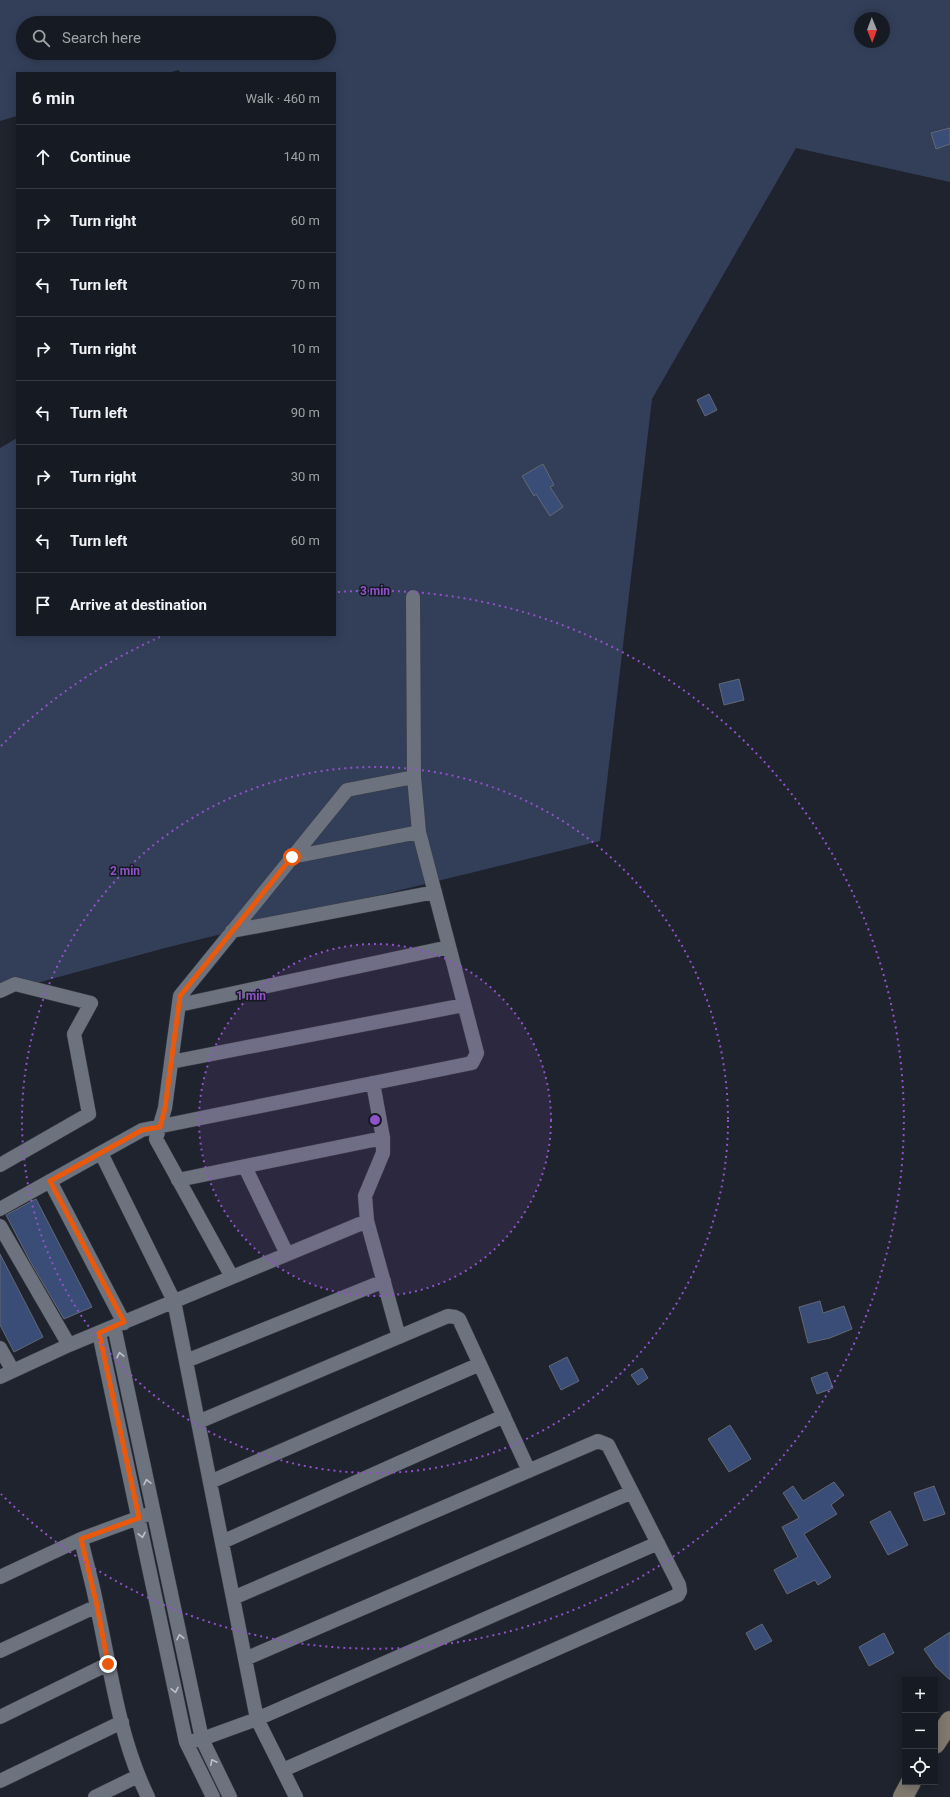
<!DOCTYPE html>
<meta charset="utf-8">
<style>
:root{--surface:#161a22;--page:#1f232a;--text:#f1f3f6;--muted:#9ea1a5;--line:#353840}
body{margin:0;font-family:Roboto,sans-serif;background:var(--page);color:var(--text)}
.controls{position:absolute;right:12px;bottom:12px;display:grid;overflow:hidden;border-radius:0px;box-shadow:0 2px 10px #0003}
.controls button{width:36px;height:36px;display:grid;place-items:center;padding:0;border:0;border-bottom:1px solid var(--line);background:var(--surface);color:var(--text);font:20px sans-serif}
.compass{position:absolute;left:854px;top:12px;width:36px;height:36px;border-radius:50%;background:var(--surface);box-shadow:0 2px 10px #0003;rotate:179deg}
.stop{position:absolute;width:12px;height:12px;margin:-9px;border:3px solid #ea580c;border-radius:50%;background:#fff}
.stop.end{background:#ea580c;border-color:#fff;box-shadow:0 1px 4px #0008}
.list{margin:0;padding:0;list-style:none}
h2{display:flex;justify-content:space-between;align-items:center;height:52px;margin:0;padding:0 16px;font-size:17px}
h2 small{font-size:13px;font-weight:400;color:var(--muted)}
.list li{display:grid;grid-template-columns:26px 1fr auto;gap:12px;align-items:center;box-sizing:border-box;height:64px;padding:0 16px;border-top:1px solid var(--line)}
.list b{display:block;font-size:15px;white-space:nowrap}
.list em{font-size:13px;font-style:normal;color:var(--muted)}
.icon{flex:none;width:22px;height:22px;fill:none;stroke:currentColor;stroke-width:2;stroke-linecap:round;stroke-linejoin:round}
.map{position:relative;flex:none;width:950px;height:1797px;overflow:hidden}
.search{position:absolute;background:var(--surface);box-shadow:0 2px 10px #0003;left:16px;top:16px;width:320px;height:44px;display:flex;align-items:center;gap:10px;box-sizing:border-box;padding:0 14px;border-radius:22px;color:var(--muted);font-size:15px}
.panel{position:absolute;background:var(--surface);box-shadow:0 2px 10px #0003;left:16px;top:72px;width:320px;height:564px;border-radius:0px}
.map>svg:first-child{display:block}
</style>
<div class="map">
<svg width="950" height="1797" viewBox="0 0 950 1797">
<rect width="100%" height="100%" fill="#1e232d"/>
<path fill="#333f59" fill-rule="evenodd" d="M0 0H950V182L796 148 652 399 600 841 165 948 0 993V448L17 438V635H335V73H180L179 70 168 73H17V116L0 121ZM860 18H884V42H860ZM23 23H329V53H23Z"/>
<path fill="#3a4d76" stroke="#626874" d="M950 128V144L936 149 931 133Z
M709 394 717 410 705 416 697 400Z
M543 464 554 485 550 487 563 507 550 516 536 494 534 496 522 476Z
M739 679 744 700 724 705 719 684Z
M36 1199 92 1307 64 1319 31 1263 6 1215Z
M0 1254 43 1337 14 1352 0 1325Z
M820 1301 823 1313 844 1306 852 1329 830 1338 808 1343 799 1307Z
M567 1357 579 1381 561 1390 549 1366Z
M642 1368 648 1378 638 1385 631 1375Z
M827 1372 833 1388 817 1394 811 1378Z
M730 1425 751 1459 729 1472 708 1439Z
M834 1482 844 1495 831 1505 837 1514 804 1534 831 1577 818 1585 815 1580 787 1594 774 1570 798 1557 782 1527 799 1518 783 1493 793 1486 803 1501Z
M934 1486 945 1514 924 1521 914 1493Z
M890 1511 908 1545 888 1555 870 1522Z
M762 1624 772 1641 755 1650 746 1633Z
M950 1632V1680L936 1667 924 1649Z
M884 1633 894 1653 869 1666 859 1647Z"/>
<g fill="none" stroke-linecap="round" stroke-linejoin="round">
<g stroke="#3a3d46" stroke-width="15">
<path id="street" d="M292 857 419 832
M232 931 435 892
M0 991 15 984 91 1003 74 1034 89 1114 0 1165
M179 1005 449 947
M171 1062 464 1005
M373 1083 383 1138V1153L365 1196 367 1221 399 1337
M101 1153 174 1301 257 1719 296 1797
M245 1167 287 1254
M178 1180 383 1138
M50 1181 124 1323
M0 1209 142 1130 472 1063 477 1053 419 832 414 777 413 597
M0 1226 69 1345
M232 1277 156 1139 165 1108 180 996 347 790 414 777
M114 1326 202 1739 230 1797
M99 1333 186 1742 213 1797
M0 1348 13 1371
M186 1361 384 1281
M0 1377 69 1345 367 1221
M198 1422 448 1316 455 1317 459 1319 529 1471
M210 1482 480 1364
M81 1539C86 1562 93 1584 97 1607 111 1671 119 1738 148 1797
M222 1542 504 1416
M0 1577 81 1539 146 1515
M233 1598 598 1441 608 1445 679 1585 680 1591 678 1595 283 1770
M0 1651 97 1606
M245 1659 632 1492
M0 1717 108 1664
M186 1742 202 1739 257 1719 658 1543
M0 1781 122 1722
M95 1797 138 1776"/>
</g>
<g stroke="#3a3d46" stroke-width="21">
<path id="secondary" d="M935 1744 950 1721
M903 1797 911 1782"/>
</g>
<use href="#street" stroke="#6c727e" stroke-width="14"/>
<use href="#secondary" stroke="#7f796e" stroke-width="20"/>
</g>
<defs><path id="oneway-chevron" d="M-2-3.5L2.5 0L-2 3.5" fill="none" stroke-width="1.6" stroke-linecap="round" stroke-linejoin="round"/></defs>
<g stroke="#bdc1ca">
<use href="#oneway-chevron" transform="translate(120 1355) rotate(-102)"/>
<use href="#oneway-chevron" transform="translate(147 1482) rotate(-102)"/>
<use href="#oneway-chevron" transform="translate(142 1535) rotate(78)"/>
<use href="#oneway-chevron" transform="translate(180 1637) rotate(-102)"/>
<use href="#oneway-chevron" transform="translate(175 1690) rotate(78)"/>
<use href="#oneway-chevron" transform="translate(213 1762) rotate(-116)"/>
</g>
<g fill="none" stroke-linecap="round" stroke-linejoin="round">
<path stroke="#ea580c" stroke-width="5" d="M108 1664 97 1606 81 1539 139 1518 99 1333 124 1322 50 1181 142 1130 160 1127 165 1108 180 996 292 857"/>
</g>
<circle cx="375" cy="1120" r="176" fill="#9152c9" fill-opacity=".12"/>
<g fill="none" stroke="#9152c9" stroke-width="2" stroke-dasharray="2 4">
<circle cx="375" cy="1120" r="176"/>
<circle cx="375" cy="1120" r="353"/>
<path d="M1 746A529 529 0 0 1 160 637M338 592A529 529 0 1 1 1 1494"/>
</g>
<circle cx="375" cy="1120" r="6" fill="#9152c9" stroke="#151923" stroke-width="2"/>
<g font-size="12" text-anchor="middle" font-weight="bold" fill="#9152c9" stroke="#151923" stroke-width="3" stroke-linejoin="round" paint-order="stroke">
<text x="375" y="595">3 min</text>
<text x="125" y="875">2 min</text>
<text x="251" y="1000">1 min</text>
</g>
</svg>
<div class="controls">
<button>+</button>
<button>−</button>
<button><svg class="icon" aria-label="locate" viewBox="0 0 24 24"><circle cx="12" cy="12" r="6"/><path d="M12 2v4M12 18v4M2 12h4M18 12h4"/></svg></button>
</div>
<svg class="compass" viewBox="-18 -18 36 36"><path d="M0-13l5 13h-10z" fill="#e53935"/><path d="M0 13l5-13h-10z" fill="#9ea1a5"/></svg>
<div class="stop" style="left:292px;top:857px"></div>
<div class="stop end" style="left:108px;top:1664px"></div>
<div class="search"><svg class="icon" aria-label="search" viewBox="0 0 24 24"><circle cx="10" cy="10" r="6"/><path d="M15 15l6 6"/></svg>Search here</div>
<section class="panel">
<h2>6 min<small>Walk · 460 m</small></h2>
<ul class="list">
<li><svg class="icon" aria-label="ahead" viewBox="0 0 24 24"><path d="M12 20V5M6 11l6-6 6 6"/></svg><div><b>Continue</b></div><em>140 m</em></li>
<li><svg class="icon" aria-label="right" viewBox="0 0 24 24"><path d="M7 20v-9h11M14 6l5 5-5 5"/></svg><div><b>Turn right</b></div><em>60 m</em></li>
<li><svg class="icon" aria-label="left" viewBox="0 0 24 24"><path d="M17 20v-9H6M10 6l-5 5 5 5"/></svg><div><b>Turn left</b></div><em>70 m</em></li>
<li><svg class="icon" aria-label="right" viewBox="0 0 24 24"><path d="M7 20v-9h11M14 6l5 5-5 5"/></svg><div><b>Turn right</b></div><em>10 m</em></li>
<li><svg class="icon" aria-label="left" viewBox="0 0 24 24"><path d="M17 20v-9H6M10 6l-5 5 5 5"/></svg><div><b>Turn left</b></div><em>90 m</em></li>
<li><svg class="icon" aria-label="right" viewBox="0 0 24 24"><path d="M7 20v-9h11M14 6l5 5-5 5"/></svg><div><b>Turn right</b></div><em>30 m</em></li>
<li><svg class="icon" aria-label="left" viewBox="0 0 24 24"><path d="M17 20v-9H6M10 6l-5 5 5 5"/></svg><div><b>Turn left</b></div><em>60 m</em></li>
<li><svg class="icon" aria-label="arrive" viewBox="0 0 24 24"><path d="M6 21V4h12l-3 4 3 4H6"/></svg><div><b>Arrive at destination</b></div></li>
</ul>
</section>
</div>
